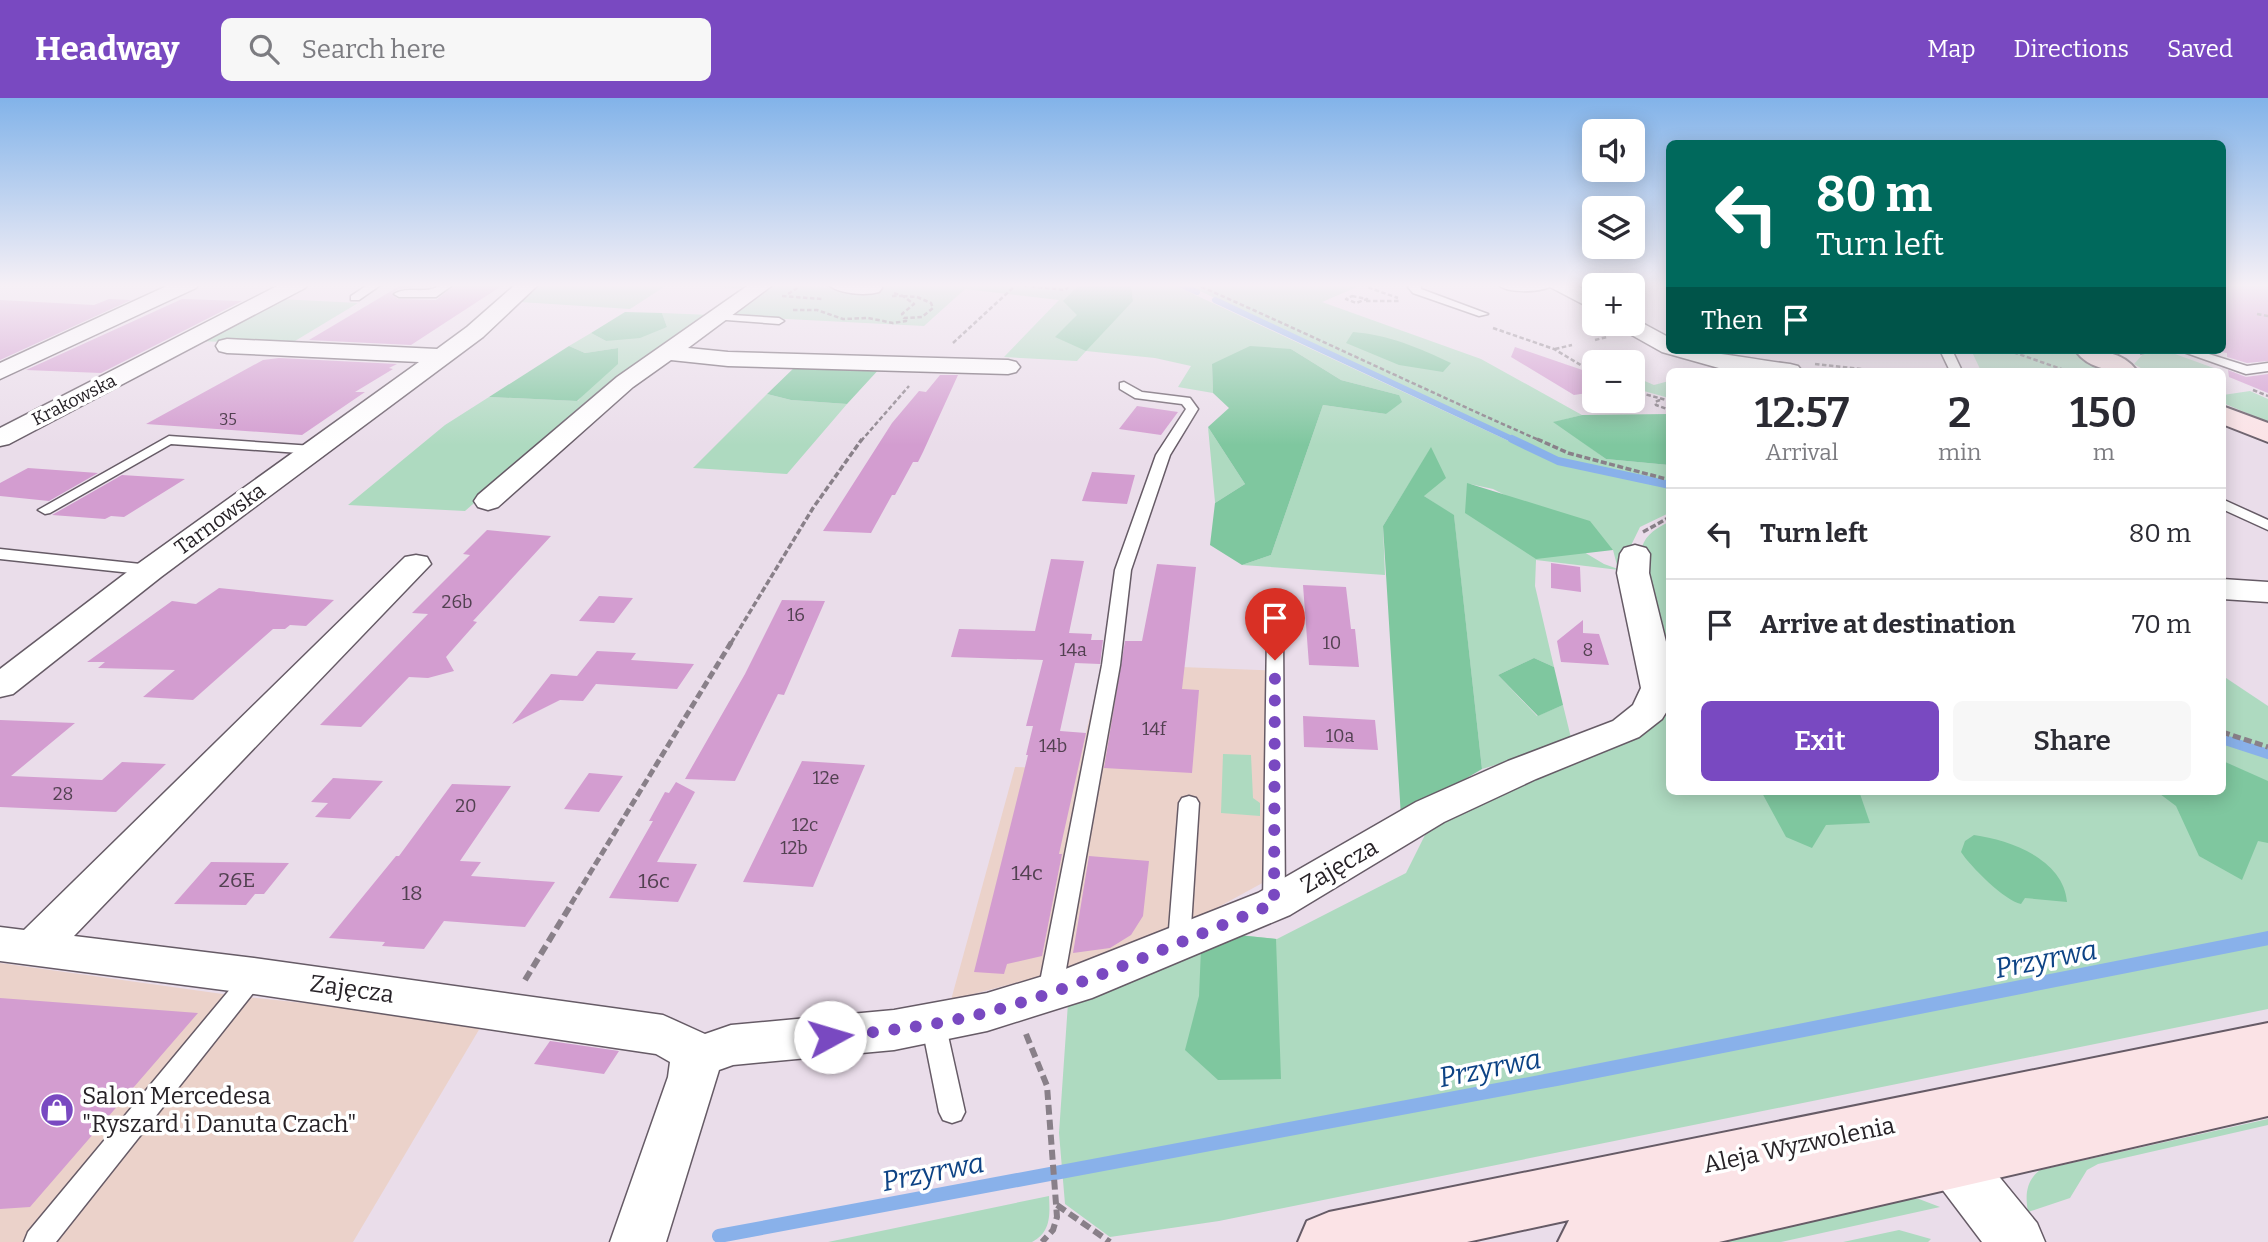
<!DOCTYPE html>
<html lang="en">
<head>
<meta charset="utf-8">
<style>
	:root { --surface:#fff; --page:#f7f7f7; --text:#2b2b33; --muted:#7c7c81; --line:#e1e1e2; --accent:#7949c1 }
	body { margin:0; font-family:Bitter,serif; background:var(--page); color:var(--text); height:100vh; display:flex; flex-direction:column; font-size:26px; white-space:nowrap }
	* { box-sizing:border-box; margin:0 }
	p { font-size:23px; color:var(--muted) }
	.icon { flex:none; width:38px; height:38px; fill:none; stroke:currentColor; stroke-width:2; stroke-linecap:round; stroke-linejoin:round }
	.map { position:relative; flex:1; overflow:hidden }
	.drawer { position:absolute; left:1666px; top:270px; width:560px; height:427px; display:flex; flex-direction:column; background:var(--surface); border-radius:10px; box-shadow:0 4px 18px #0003 }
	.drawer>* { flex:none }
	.hud { position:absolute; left:1666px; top:42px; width:560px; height:214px; border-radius:10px; box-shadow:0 4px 18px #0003; background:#00695c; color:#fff; overflow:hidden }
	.tools { position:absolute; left:1582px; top:21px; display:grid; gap:14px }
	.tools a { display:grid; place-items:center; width:63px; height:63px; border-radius:10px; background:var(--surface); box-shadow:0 4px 18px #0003; font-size:35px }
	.pin { position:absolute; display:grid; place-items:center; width:60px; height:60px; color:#fff; margin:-72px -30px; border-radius:50% 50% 50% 0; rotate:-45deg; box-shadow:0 0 7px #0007 }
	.pin .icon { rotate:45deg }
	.me { position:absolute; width:77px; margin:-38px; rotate:84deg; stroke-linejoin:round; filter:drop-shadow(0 0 5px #0008) }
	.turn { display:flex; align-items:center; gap:24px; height:147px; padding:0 35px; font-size:32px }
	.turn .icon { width:91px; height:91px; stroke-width:2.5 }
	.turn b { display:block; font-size:49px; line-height:60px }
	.then { display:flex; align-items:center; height:66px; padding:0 35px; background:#0003; gap:14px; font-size:26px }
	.eta { display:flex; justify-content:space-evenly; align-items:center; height:119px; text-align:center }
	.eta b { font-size:42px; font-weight:600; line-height:49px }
	.action { display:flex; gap:14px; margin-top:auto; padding:14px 35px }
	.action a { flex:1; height:80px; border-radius:10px; background:var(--accent); color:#fff; font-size:28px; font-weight:600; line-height:80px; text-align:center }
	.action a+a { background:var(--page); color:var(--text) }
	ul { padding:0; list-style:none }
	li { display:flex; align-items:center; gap:21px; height:91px; padding:0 35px; border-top:2px solid var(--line) }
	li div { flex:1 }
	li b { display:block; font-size:26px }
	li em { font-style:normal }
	header { display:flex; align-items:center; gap:42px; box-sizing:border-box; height:98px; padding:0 35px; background:var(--accent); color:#fff }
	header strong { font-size:33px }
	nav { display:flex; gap:38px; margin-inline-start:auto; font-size:24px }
	.search { width:490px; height:63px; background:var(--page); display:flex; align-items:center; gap:18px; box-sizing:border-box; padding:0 24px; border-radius:10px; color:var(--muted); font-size:26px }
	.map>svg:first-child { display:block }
</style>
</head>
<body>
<header>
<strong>Headway</strong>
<div class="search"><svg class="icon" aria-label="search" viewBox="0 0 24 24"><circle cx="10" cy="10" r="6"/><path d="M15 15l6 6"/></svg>Search here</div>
<nav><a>Map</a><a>Directions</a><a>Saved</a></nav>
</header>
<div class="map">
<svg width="2268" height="1144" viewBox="0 0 2268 1144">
	<rect width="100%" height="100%" fill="#eaddea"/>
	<path fill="#ebd2ca" d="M1103,566l181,7 -5,203 -119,65 -59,21 -150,40 64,-233 62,2z
		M0,865l237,33 133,14 110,18 -127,214h-353z"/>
	<path fill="#aedac0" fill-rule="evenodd" d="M539,186h207l-6,4 -73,-3 -37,24 -110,-7z
		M779,186l92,7 5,-7h204l-16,17h69l-2,-17 43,1 380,177 115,26v25l-29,14 -21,43 -83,-10 -1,26 19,81 -20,-9 -36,17 39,41 26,-11 9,37 -90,27 -28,-253 -30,-20 7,-48 -48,78 2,49 -143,-10 29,-10 52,-150 63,9 13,-19 -58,-15 -50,-31 -79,15 1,29 -35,-6 13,-21 -36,-8 -69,-7 -9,10 -73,-4 55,-57 -94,-11 -41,37 -196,-10 37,-27zM1470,386l23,5 120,61 5,19 -14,-5z
		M1185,186h179l-42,18 159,57 101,56 -27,7 51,37 63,6v18l-112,-25z
		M279,201l79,4 -68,41 -94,-3z
		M662,215l49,2 -118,84 -128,112 -117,-6 97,-80 44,-28 89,4 40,-53 -33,5 -16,-7 22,-13 15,8 61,-14z
		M1971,252h99l35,21h-124z
		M2164,252l58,21h-76l-12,-7 9,-10z
		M1633,278l21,9 15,-4v17l-36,-10z
		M2250,293l18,8v23l-45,-19v-8z
		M767,296l24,6 56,4 -60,70 -94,-6z
		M1208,329l37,57 -30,19v-1z
		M1669,424v165c-7,-30 -35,-113 -27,-140 4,-13 16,-20 27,-25z
		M2223,578l45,30v303l-1049,212 -109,16 -45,-33 -6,-71 9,-130 170,-68 39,4 129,-66 22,-44 218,-100 23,-31 1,93h552z
		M1223,656l28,1 2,43 7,5v13l-39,-3z
		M2268,1021v6l-170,39 -11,6 -17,28 -42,14c-3,-17 -2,-31 12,-42z
		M1049,1098c1,19 2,36 -17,46h-204z
		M1906,1101h13l21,8 -159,35h-67z
		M1899,1132l32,9 -3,3h-85z"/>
	<path fill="#7fc79f" d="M1080,186h51l2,17 -47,50 -31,-14 22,-22 -14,-14z
		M625,214l37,1 5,14 -27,11 -34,3 -15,-8z
		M1353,234c37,3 66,16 98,31l-8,9 -44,-7 -53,-22z
		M569,248l16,7 33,-5v16l-41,37 -88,-4z
		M1250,248l41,3 50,31 58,15 3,7 -16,12 -63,-9 -52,150 -29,10 -32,-20 5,-42 30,-19 -37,-57 21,-19 -16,-15 -1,-29z
		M797,267l84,2 -34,37 -56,-4 -24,-6z
		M1669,316v51l-63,-6 -53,-37 29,-7z
		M1431,349l15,31 -22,18 30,19 28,254 -81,48 -18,-291z
		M1467,385l123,38 23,29 -77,9 -71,-46z
		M1534,560l20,9 9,38 -25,11 -40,-41z
		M2223,663l45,20v62l-10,-2 -16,39 -43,-24 -23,-50 -20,-15h66z
		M1761,693h98l11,32 -44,2 -14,23 -26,-11z
		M1974,737c37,5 90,25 93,67l-42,-4 -4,6c-16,-3 -51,-38 -60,-52l4,-11z
		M1238,837l38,4 5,140 -63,1 -33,-30 14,-54 2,-47z"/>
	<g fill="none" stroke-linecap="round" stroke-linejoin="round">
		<path stroke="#89b1ea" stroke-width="6" d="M1179,186l18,8
			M1215,202l301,141"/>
		<path stroke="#89b1ea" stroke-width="8" d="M1512,341l46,22 112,24"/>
		<path stroke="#89b1ea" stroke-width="10" d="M2222,641l46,15"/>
		<path stroke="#89b1ea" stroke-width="14" d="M719,1138l837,-157 712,-141"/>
	</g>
	<path fill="#d39dd0" d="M403,186h33l-38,5 -6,4 6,6 38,1 20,-16 47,1 -92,60 -102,-5z
		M2222,186h46v77l-21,2 -20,-6v-4l-5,-1z
		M109,201l22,1 -131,60v-60l94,5z
		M182,201l60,2 -141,72 -75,-3z
		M1515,249l79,27v18l-20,3 -63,-38z
		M279,260l118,6 -8,4 4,1 -38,23h10l-63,43 -156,-11 117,-64z
		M2228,272l18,7 22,-3v19l-39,-16z
		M940,277h18l-35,77 -5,10h-5l-18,33h-3l-21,38 -48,-2 69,-108 27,-32 7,1z
		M1137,308l41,6 -17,23 -42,-6z
		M28,370l70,5 -49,28 -49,-5v-13z
		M1092,374l43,3 -8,29 -45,-3z
		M122,377l63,4 -61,38 -13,-1 -6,3 -53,-4z
		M487,432l64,6 -78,85 4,1 -31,35 8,14 -26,7 -19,-1 -48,50 -41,-2 108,-111 -16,-1 58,-58 -7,-1z
		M1051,461l33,2 -15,72 23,1 -1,6h12l-3,24 -25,-1 -15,68 26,2 -27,121h3l-20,102 -35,8 -3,10 -30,-2 54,-217h-2l7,-29h-7l17,-66 -92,-3 8,-28 76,2z
		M1551,465l29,4 1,25 -30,-4z
		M1157,466l39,3 -14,122 17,1 -7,83 -88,-5 21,-127h17z
		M1303,487l43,2 5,42h4l4,38 -50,-2z
		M219,490l115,12 -28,26 -16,-1 -5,4h-12l-80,71 -50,-3 32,-27 -77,-2 7,-6h-18l85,-61 24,3z
		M599,498l34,2 -19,25 -35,-2z
		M782,502l43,1 -41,94 -6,-1 -43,87 -50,-2 60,-105z
		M1583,522v13l16,1 10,31 -48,-3 -4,-21z
		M597,553l39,2 -5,7 63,4 -17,25 -81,-5 -13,17 -23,-1 -48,24 39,-50 26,2z
		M1303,618l72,4 3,30 -74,-3z
		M0,622l75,3 -64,53 91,4 20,-18 44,2 -50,48 -116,-5z
		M802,663l63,4 -52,122 -70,-5z
		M589,675l34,3 -24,36 -35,-3z
		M333,680l50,3 -33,38 -35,-2 13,-14 -17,-1z
		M676,684l19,10 -38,70 40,2 -19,38 -69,-4 44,-77h-4l16,-29 4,1z
		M452,686l59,2 -51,75 21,1 -10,14 84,6 -30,45 -81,-6 -20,28 -42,-3 3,-4 -56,-4 67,-82h3z
		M1089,758l60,5 -6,55 -12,19 -21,13 -37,5z
		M211,764l78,1 -25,31h-9l-9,11 -72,-1z
		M0,900l198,15 -168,194 -30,2z
		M550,943l69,10 -15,23 -70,-10z"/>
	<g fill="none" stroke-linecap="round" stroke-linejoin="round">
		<g stroke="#665b66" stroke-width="3">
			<path id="lane" d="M369,186h13l-23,16h-8v-4z
				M442,186h12l-18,13h-37l-5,-3c14,-9 33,2 48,-10z
				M1421,186v5l67,25 -9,2 -66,-23 -5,-6 2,-3z
				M717,216l62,4 5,3 -5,3 -66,-5v-4z
				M1940,252h12l10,21h-12z
				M2178,252h18l51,16 21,-3v8l-22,3z
				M1124,284l18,10 48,6 8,11 -28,46 -39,115 -11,95 -58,327 -4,7 -8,2 -8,-2 -4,-7 64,-327 13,-95 41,-115 30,-46 -4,-5 -47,-6 -15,-9v-6z
				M169,338l144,10 7,4 -7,4 -142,-10 -121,69 -5,1 -7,-4z
				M2222,401l46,21v10l-46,-21z
				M0,451l150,16 8,5 -8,5 -150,-16z
				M1275,530l8,5 2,271 -3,6 -8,2 -8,-2 -3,-6 4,-271z
				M1189,698l7,2 3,5 -9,139 -3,6 -8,3 -8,-3 -3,-6 11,-139 3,-5z
				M254,869l8,3 4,6 -4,6 -206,260h-32l4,-10 218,-262z
				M933,914l9,3 3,7 20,90 -4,8 -9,3 -9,-3 -4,-8 -18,-90 3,-7z"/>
		</g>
		<g stroke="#665b66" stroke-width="3">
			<path id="street" d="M171,186h28l-3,4 -196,91v-16z
				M281,186h27l-3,4 -296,156 -9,2v-18z
				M516,186h23l-56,53 -322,240 -148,117 -13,3v-28l139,-106 280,-201 -192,-9 -8,-2 -3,-5 3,-5 8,-2 210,10 30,-22z
				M750,186h24l-86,64 40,4 280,8 8,2 4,5 -4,5 -8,2 -280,-8 -57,-6 -38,27 -135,120 -10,3 -10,-3 -4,-6 4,-6 139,-118z
				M828,186h52l2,4 -3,4c-13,4 -42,2 -51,-8z
				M1497,186h77l20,12v14l-44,-23c-12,5 -43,7 -53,-3z
				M1633,220l37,20v12c40,0 80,9 120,14l8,2 4,5 -76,-1 -64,-18 -41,-23 -3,-5h15z
				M1635,447l11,3 4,6 -1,19 21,85v48l-8,13 -23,18 -103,42 -92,43 -154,93 -198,83 -105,33 -93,19 -161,15 -14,5 -53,172h-56l58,-165 2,-15 -14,-8 -402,-60 -254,-33v-34l24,3 381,-373 11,-2 11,2 4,7 -357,372 180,22 409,57 42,19 26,-9 163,-15 93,-17 76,-23 195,-77 158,-91 92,-41 105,-40 20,-16 8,-17 -24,-115 3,-19 4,-6z
				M2222,481l46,3v20l-46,-3z
				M1942,1025l19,7 76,93 8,19h-63l-59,-78 -8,-17 8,-17z"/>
		</g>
		<g stroke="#665b66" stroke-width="4">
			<path id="secondary" d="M2075,252c23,0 48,1 62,21 -23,0 -47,0 -62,-21z
				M2222,308l46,17v19l-46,-18z
				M2268,925v93l-549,126h-161l11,-22 -102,22h-169l9,-21 22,-9z"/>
		</g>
		<path stroke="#898089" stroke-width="2.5" stroke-dasharray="4.5 2.5" stroke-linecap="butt" d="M898,186h43
			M1195,186c116,51 230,106 346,157
			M1372,186l-5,3 31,11
			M1017,187l48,5 7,-6
			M894,195l9,3
			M788,196l15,-10
			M782,198l40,3
			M892,198h11
			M903,198l14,1 14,6 2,5 -11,9 -18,1 -2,-4 12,-10z
			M1352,198l15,3 -11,4 -10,-4z
			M1366,203h33
			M793,212h24l26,9 25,-1 25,5 13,-2v-3
			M2257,216l11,2
			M1493,230l61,21 40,24
			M1595,242l12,-3
			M953,245l64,-59
			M1555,251l17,-4
			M2007,252l60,21
			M2140,256l16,-4
			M1815,266l65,7
			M2253,292l15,6
			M1633,293l37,10
			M1660,302l-5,2 1,3 14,5
			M861,343l48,-55"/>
		<path stroke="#898089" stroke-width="3.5" stroke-dasharray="6 2.5" stroke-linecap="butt" d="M1537,341l31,14 102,27
			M1643,434l27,-15
			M731,545l82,-135 49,-69"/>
		<path stroke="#898089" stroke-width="5" stroke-dasharray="8 3.5" stroke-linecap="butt" d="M2222,634l46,15
			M571,806l161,-263"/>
		<path stroke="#898089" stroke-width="6" stroke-dasharray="10 5" stroke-linecap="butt" d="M525,882l47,-77
			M1026,936l21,52 10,131 -4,13 -11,12
			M1057,1107l53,37"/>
		<use href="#lane" fill="#fff" fill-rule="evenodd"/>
		<use href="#street" fill="#fff" fill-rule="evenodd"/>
		<use href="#secondary" fill="#fbe3e6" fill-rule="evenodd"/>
	</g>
	<linearGradient id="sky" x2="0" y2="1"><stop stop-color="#82b3e9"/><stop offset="0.54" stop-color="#f6f0f6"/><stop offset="1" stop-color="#f6f0f6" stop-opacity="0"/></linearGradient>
	<rect width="2268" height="347" fill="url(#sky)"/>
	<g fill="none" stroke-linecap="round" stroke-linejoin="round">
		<path stroke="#7949c1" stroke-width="12" stroke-dasharray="0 21.6" d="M830,939c52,-6 107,-11 158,-25 98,-26 192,-71 286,-108l1,-244"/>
	</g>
	<defs>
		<g id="shop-disc" transform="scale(1.75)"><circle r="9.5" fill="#7949c1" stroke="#fff"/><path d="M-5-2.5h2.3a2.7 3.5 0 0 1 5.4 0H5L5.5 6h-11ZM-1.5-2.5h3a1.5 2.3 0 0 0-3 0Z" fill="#fff"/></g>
	</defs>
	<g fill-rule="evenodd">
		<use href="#shop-disc" x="57" y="1012"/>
	</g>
	<g text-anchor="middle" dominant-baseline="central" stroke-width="7" stroke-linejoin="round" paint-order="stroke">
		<g font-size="16" fill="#524151">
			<text x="228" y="321">35</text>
		</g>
		<g font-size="18" fill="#272227" stroke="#fff">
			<text transform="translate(74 302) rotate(-27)">Krakowska</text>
		</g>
		<g font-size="18" fill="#524151">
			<text x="457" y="504">26b</text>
			<text x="796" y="517">16</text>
			<text x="1332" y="545">10</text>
			<text x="1073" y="552">14a</text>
			<text x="1588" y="552">8</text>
			<text x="1154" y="631">14f</text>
			<text x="1340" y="638">10a</text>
			<text x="1053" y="648">14b</text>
			<text x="826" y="680">12e</text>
			<text x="63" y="696">28</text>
			<text x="466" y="708">20</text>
			<text x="805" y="727">12c</text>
			<text x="794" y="750">12b</text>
		</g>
		<g font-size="21" fill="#272227" stroke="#fff">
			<text transform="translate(220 421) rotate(-36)">Tarnowska</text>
		</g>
		<g font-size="21" fill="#524151">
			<text x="1027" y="775">14c</text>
			<text x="237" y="782">26E</text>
			<text x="654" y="783">16c</text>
			<text x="412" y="795">18</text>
		</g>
		<g font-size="24" fill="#272227" stroke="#fff">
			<text transform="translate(1339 768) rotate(-30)">Zajęcza</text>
			<text transform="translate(352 891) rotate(8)">Zajęcza</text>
			<text transform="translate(1799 1047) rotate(-12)">Aleja Wyzwolenia</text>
		</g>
		<g font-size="24" fill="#272227" stroke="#fff" text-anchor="start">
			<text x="82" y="998">Salon Mercedesa<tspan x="82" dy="28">"Ryszard i Danuta Czach"</tspan></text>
		</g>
		<g font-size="28" font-style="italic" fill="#0d4385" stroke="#fff">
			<text transform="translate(2046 861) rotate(-11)">Przyrwa</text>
			<text transform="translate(1490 970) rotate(-11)">Przyrwa</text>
			<text transform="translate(933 1074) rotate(-11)">Przyrwa</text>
		</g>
	</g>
</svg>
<div class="tools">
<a><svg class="icon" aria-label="sound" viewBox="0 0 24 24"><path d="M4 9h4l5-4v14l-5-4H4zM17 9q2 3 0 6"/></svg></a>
<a><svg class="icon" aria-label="layers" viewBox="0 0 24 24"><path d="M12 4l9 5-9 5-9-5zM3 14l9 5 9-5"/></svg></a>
<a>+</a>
<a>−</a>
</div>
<div class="pin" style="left:1275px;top:562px;background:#d93025"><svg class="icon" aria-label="arrive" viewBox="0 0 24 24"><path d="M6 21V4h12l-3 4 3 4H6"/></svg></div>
<svg class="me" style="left:830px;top:939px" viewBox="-20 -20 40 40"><circle r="19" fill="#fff"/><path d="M0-13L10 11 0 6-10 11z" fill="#7949c1"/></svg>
<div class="hud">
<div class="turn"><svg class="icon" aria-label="left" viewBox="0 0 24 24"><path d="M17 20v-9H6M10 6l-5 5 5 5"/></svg><div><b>80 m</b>Turn left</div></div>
<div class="then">Then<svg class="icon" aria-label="arrive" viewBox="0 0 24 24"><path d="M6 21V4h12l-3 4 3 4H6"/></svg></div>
</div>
<section class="drawer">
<div class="eta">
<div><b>12:57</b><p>Arrival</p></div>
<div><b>2</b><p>min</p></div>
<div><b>150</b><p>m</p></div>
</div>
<ul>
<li><svg class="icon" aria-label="left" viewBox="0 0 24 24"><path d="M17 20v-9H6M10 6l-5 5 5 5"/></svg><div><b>Turn left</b></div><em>80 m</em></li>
<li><svg class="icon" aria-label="arrive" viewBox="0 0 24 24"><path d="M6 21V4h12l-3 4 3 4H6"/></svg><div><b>Arrive at destination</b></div><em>70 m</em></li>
</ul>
<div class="action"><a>Exit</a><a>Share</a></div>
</section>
</div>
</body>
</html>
